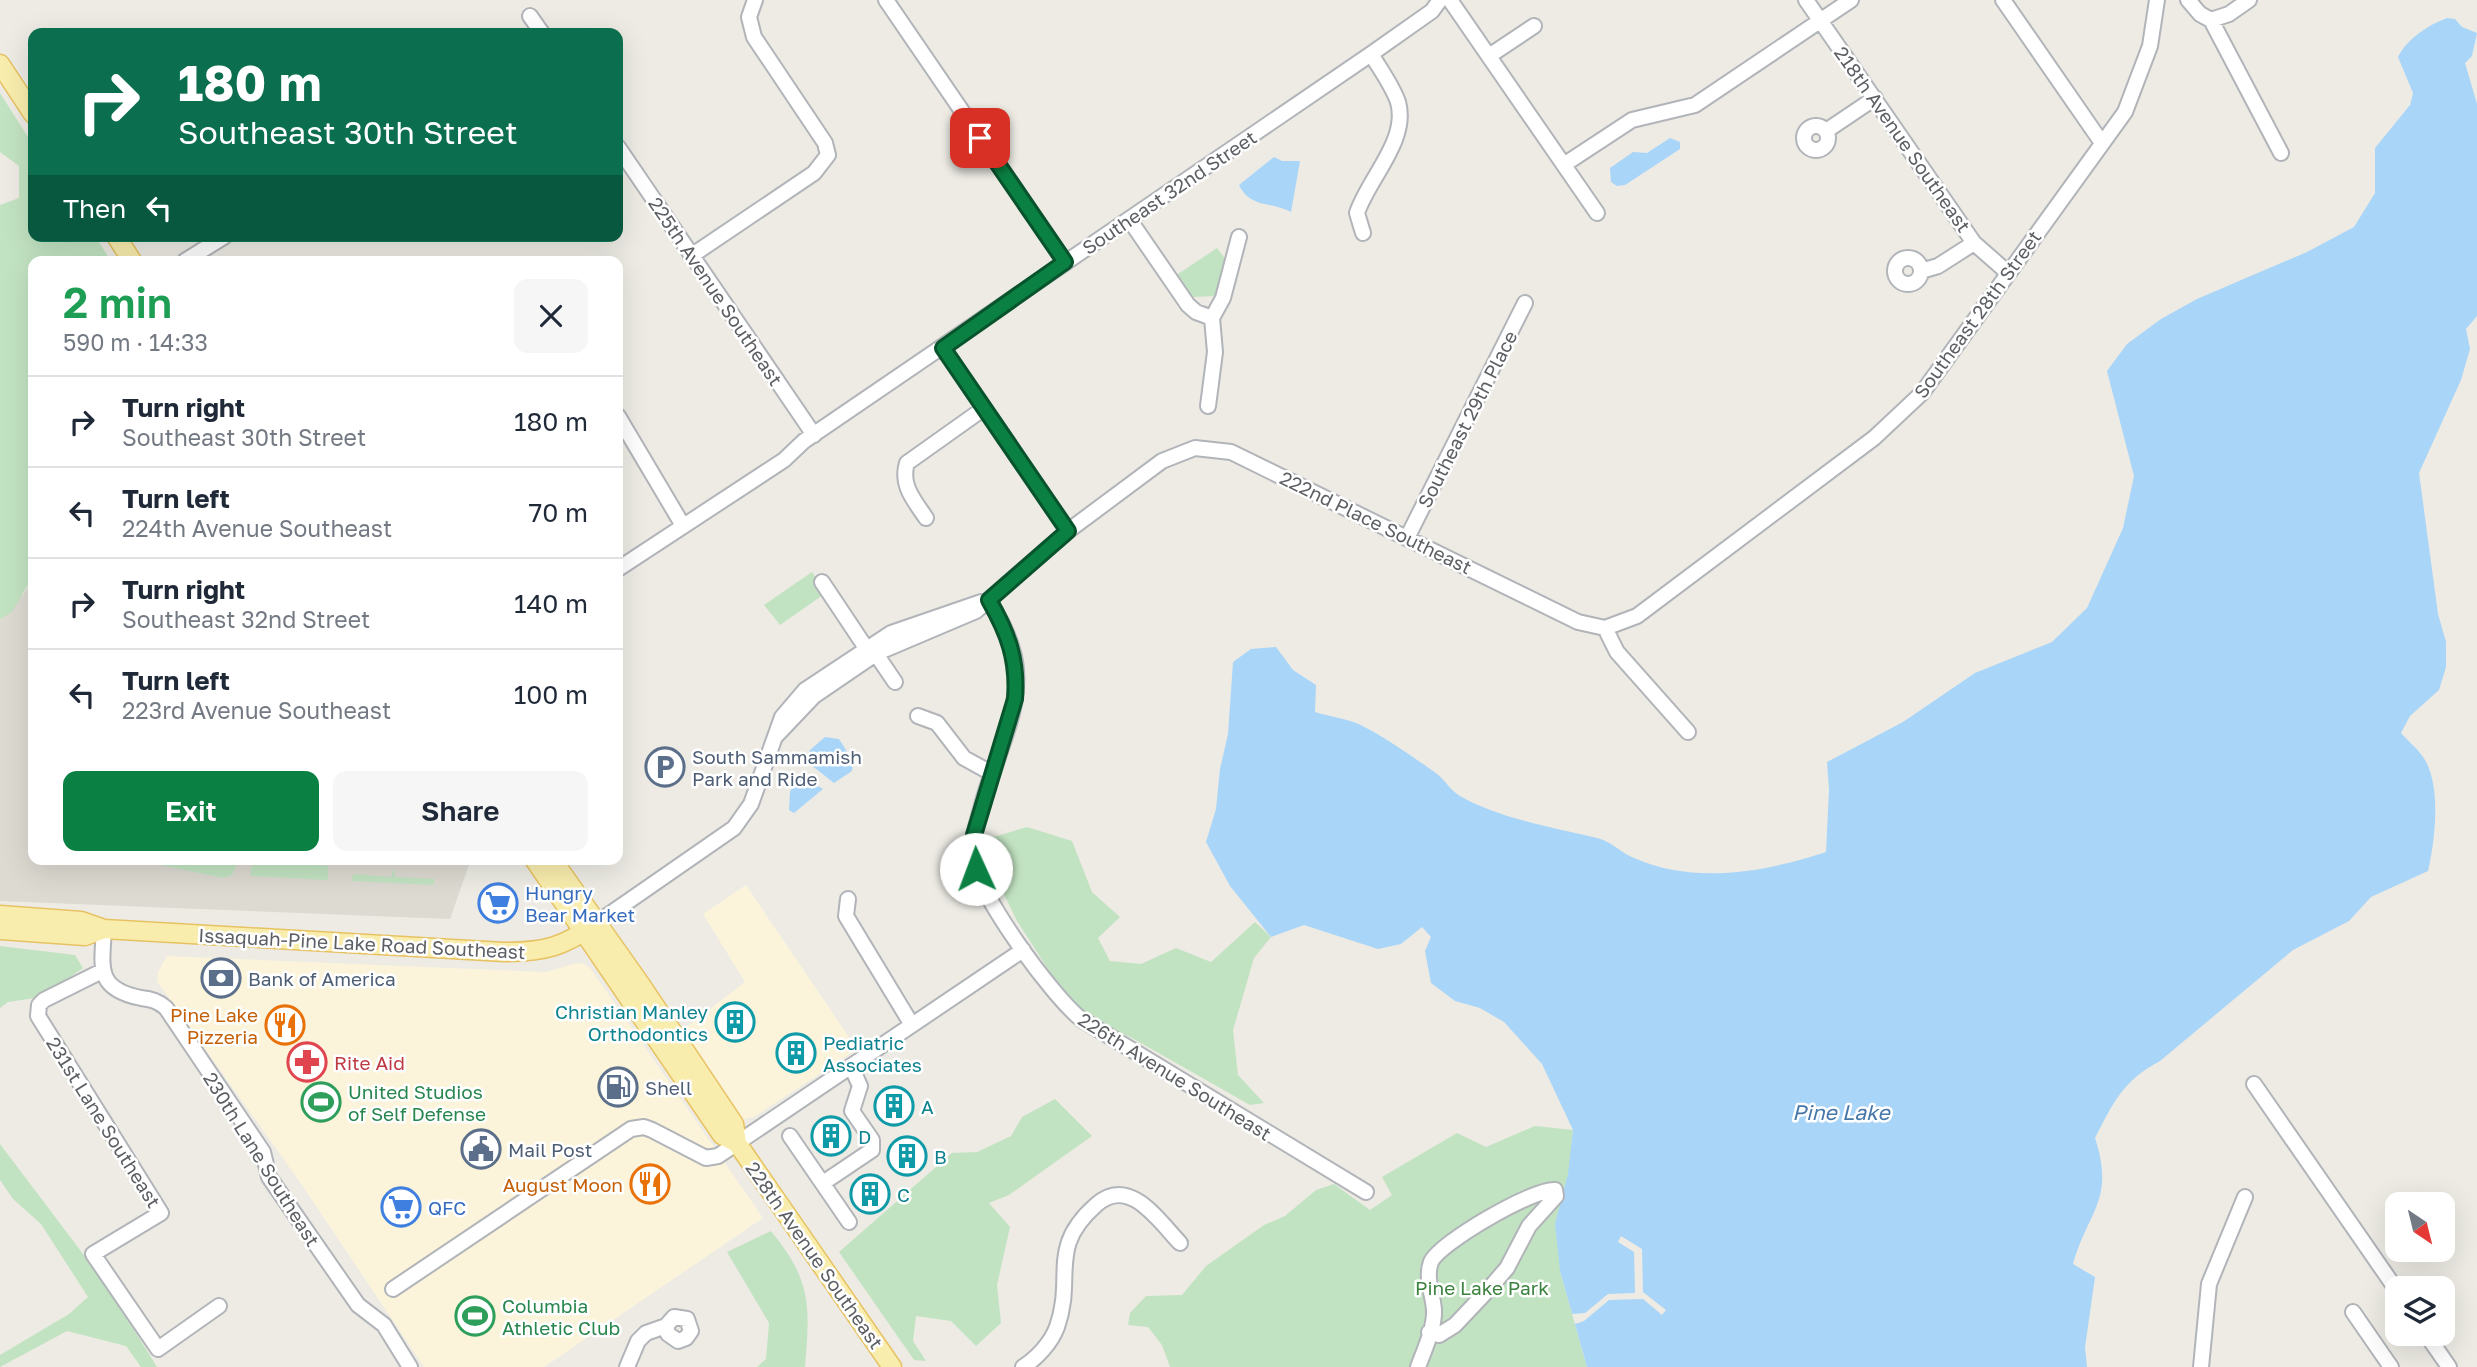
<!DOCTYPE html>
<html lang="en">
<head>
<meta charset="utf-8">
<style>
	:root { --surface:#fff; --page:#f6f6f7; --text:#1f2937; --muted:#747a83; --line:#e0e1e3; --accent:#0b8043 }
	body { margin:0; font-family:"Golos Text",sans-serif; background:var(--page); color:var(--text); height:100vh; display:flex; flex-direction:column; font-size:26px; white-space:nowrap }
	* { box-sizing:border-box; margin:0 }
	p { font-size:23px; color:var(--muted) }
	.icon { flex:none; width:38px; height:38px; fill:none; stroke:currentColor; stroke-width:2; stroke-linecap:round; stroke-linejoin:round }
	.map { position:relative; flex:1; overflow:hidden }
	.drawer { position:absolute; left:28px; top:256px; width:595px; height:609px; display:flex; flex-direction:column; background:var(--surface); border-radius:14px; box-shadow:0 7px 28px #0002 }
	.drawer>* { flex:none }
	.top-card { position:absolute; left:28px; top:28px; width:595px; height:214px; border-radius:14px; box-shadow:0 7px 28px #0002; background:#0b6e4f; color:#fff; overflow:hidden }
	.needle { width:46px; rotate:145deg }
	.controls { position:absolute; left:2385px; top:1192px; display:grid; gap:14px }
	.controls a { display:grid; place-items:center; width:70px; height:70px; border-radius:14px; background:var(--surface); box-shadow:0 7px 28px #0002; font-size:35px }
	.pin { position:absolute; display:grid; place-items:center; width:60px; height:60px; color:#fff; margin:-30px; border-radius:14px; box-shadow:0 4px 10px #0006 }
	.me { position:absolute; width:77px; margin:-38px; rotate:358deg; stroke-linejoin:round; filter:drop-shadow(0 0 5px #0008) }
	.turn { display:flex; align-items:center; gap:24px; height:147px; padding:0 35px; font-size:32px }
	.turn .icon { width:91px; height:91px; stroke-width:2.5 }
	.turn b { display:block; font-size:49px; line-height:60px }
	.then { display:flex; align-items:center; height:66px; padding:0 35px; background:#0003; gap:14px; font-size:26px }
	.round { display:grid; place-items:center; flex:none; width:74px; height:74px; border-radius:14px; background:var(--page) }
	.headline { display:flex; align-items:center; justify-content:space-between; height:119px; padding:0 35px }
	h1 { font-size:42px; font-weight:600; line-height:52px; color:#1e9e55 }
	.button { display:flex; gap:14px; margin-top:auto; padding:14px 35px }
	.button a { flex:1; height:80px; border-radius:14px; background:var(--accent); color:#fff; font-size:28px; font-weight:600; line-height:80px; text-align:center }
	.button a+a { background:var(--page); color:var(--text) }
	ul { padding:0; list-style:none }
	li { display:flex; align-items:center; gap:21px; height:91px; padding:0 35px; border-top:2px solid var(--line) }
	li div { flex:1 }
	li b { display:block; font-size:26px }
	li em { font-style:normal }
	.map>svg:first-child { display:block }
</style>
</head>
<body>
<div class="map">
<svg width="2477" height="1367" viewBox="0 0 2477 1367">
	<rect width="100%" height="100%" fill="#edebe4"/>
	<path fill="#fbf4db" d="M746,885l111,164 -103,68 -14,3 -61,-87 66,-51 -42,-68z
		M167,956l379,16 31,-9 7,1 7,5 172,249 -219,149h-120l-120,-179 -147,-207 1,-9z"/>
	<path fill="#dddad2" d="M33,579v280h438l-21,60 -450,-18v-290l22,-15z"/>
	<path fill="#c2e3c2" d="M0,93l33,52v91h62l16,25h-78v315l-21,36 -12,7v-414l19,-7v-32l-19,-14z
		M1217,248l10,13 -9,35 -25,1 -18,-21z
		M812,572l14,21 -46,32 -16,-20z
		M1027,827l45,14 20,51 28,25 -22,21 12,23 31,3 35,-16 35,14 44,-40 16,15 -17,21 -21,72 5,45 26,28 -14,2 -118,-67 -41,-19 -36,-39 -38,-59 -27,-55 4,-29z
		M131,859h97l10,3 -6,13 -8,3z
		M253,861l75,5v14l-78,-4z
		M394,868l1,9 39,2v6l-82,-4 1,-7 38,3z
		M0,946l75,9 8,13 -41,29 -34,5 -8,6z
		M1055,1099l37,37 -83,59 -20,8 21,24 -13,58 4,38 -25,23 -25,-25 -35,-5 -3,25 13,20 -12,-1 -75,-108 113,-99 25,-1 34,-16 11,-19z
		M1535,1126l38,4 -13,141 27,96h-417l-8,-22 -14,-18 -20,-2 2,-12 16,-17 36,-1 24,-29 58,-41 21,-9 31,-26 18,-6 36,26 22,-15 -10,-18 75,-44 29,14z
		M0,1144l105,139 52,84h-16l-15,-21 -59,-15 -67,36v-12l69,-41 19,-17 -47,-73 -28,-25 -13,-19z
		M771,1231c41,50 39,75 34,136h-48l9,-8 3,-36 -42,-71z"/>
	<path fill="#a9d5f8" d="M2447,18l8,1 7,8 15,6 -5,23 -7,7 12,41v212l-11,13 4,20 -9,31 -42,93 19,141 8,28v25l-7,23 -29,26 -9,17c7,8 16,15 22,24 19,27 12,84 5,114l-57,26 -22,24 -56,29 -133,111c-37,20 -46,40 -65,77 20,62 -6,71 -22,126l22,13 -10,70 2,20h-500l-27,-96 -5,-47 13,-50 5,-44 -31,-66 -38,-42 -24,-14 -25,-7 -24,-18 -6,-32 6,-14 -9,-10 -21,17 -23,5 -74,-24 -33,12 -41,-51 -24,-44 10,-33 4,-40 8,-35 5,-72 18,-13 25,-2 17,23 23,15 -1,27c13,4 28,6 41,11 20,8 62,37 81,51 8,6 14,17 23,22 38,22 94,32 137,42 14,3 24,15 37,20 61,27 131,14 192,-6l3,-62 -2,-28 76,-40 72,-49 77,-31 35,-34 36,-80 11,-52 -27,-105 20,-27 34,-25 36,-20 110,-47 47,-25 21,-34v-45l35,-43 3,-12 -15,-36c9,-18 30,-32 49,-39z
		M1670,138l10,4v7l-55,36 -8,1 -6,-4 -1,-14 23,-16 14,1z
		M1274,157l8,4h18l-9,51c-20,-11 -40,-3 -52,-27z
		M825,737l14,2 14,22 -1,10 -18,12 -28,-22 4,-11z
		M798,775l25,14 -29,24 -5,-3 1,-18z"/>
	<path fill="#edebe4" d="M1621,1236l21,13 1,43 23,18 -4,5 -19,-16 -34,1 -25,21 -9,3 -3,-10 13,-1 23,-19 27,-1 -1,-41 -16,-10z"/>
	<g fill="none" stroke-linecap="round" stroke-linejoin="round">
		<g stroke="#b1b4b8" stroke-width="18">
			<path id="minor" d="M886,0l179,262
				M1450,0l147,213
				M1806,0l168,243 33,29
				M2003,0l99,143
				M2188,0l12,14 11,6 18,-6 20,-14
				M530,16l12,17
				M2211,20l70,133
				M1489,56l45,-30
				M1804 138a12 12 0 1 1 24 0a12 12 0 1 1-24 0Z
				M1826,131l49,-33
				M618,147l196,288
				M1565,164l67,-44 63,-15 156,-105
				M1129,219l59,86 8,7 16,6
				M1363,233l-6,-20c11,-34 52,-73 41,-111 -6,-17 -18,-33 -27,-48
				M691,256l123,-83 14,-18 -3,-12 -71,-106 -5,-20 6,-17
				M1895 271a13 13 0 1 1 26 0a13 13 0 1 1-26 0Z
				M185,261l40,-25
				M1921,271l17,-5 36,-23
				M943,348l125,183
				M1208,406l7,-54 -3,-34 11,-20 16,-61
				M618,416l64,108
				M926,518c-12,-18 -26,-33 -19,-55l76,-54
				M1408,536l117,-233
				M618,569l166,-109 20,-19 567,-387 61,-43 8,-11
				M822,582l44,66
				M989,600c9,16 18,31 23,49 17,53 -19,109 -31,160 -4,15 -10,32 -9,47 4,36 80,140 109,163l285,173
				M1605,628l12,24 71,80
				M876,654l19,28
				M918,716l19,7 27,35 27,15
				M776,736l38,-40 63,-43 99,-42 92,-80 94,-70 33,-13 36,4 347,170 27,6 32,-12 237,-178 48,-45 203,-281 25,-66 7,-46
				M848,899l-2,17 66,109
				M597,923l137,-95 17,-24 31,-87 23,-27 86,-57 90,-31
				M104,929c-2,38 -9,60 37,69 10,1 17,3 25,10l97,144 6,25 89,128 26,20 26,42
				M102,971l-58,29 -5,5 -1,11 123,197 -68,41 65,95 61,-43
				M2254,1084l144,208
				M790,1136l59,86
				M823,1183l49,-33v-10l-20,-29 8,-25 -9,-20
				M393,1289l238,-160 13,-2 8,3 54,28 12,-2 305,-206
				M2353,1312l38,55
				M2426,1334l23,33
				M627,1367l11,-26 8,-8 20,-7 8,-9 13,2 4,12 -5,7 -8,3 -10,-7 -2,-8
				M1023,1367c14,-9 28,-24 34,-40 18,-51 -10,-79 39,-122 33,-30 62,15 84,38
				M1418,1367c6,-16 17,-40 16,-57 -1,-16 -9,-32 -3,-48 8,-19 103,-74 124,-72l1,6 -27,30 -22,42 -19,22 -33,35 -16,10 -10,-3
				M2201,1367l8,-83 36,-87"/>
		</g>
		<g stroke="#e7c263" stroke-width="21">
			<path id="major" d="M0,64l33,50
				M116,236l16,25
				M534,859l188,276 15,8
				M552,859l89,126 93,139 3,19 155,224
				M0,915l81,6 23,8 400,23c41,0 59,-5 93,-29
				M0,930l85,6 19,-7"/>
		</g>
		<use href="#minor" stroke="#fff" stroke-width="14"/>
		<use href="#major" stroke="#f9edad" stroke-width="18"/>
	</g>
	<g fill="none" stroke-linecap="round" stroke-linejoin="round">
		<g stroke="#07532c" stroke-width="18">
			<path id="route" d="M976,869l-4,-12 2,-22 41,-136c3,-39 -7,-66 -26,-99l79,-69 -125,-183 122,-86 -85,-124"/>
		</g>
		<use href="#route" stroke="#0b8043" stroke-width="12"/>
	</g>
	<defs>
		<g id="parking-ring" transform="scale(2.0125)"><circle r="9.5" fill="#fff" stroke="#5c6f8a" stroke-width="1.5"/><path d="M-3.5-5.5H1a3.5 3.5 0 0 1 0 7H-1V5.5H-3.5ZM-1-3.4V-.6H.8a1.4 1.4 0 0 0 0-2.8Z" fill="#5c6f8a"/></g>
		<g id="supermarket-ring" transform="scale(2.0125)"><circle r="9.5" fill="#fff" stroke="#3f7fe0" stroke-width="1.5"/><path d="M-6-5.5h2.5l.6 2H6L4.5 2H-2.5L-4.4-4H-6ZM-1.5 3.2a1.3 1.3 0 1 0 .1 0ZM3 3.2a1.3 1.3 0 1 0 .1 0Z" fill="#3f7fe0"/></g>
		<g id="bank-ring" transform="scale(2.0125)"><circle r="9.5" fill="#fff" stroke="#5c6f8a" stroke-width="1.5"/><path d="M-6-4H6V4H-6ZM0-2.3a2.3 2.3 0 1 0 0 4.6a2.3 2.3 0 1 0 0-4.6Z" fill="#5c6f8a"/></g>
		<g id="building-ring" transform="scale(2.0125)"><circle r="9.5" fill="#fff" stroke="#0f9aa8" stroke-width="1.5"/><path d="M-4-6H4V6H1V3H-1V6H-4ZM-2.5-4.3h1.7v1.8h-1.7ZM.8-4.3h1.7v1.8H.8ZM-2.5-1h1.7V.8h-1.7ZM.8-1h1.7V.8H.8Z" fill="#0f9aa8"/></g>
		<g id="restaurant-ring" transform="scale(2.0125)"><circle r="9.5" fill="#fff" stroke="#e8710a" stroke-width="1.5"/><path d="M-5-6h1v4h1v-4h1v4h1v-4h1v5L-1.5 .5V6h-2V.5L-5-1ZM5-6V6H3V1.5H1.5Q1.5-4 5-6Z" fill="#e8710a"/></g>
		<g id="pharmacy-ring" transform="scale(2.0125)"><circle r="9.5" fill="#fff" stroke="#e0444e" stroke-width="1.5"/><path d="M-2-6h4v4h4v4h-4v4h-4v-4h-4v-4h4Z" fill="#e0444e"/></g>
		<g id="fuel-ring" transform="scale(2.0125)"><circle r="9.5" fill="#fff" stroke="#5c6f8a" stroke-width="1.5"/><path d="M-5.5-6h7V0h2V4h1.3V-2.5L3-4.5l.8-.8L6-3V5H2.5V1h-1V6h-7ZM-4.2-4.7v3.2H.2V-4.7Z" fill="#5c6f8a"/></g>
		<g id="stadium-ring" transform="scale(2.0125)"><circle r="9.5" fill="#fff" stroke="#2e9e5b" stroke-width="1.5"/><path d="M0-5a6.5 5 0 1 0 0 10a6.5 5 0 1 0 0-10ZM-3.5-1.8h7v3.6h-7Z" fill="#2e9e5b"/></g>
		<g id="civic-ring" transform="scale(2.0125)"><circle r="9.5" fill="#fff" stroke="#5c6f8a" stroke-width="1.5"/><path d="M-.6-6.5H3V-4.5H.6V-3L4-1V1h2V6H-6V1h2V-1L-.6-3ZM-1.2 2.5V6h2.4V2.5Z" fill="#5c6f8a"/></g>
	</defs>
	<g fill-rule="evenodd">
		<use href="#parking-ring" x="665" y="767"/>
		<use href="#supermarket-ring" x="498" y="903"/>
		<use href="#bank-ring" x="221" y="978"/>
		<use href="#building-ring" x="735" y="1022"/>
		<use href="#restaurant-ring" x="285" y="1025"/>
		<use href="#building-ring" x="796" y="1053"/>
		<use href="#pharmacy-ring" x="307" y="1062"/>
		<use href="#fuel-ring" x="618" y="1087"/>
		<use href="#stadium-ring" x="321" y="1102"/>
		<use href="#building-ring" x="894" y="1106"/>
		<use href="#building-ring" x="831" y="1136"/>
		<use href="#civic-ring" x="481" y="1149"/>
		<use href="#building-ring" x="907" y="1156"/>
		<use href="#restaurant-ring" x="650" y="1184"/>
		<use href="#building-ring" x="870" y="1194"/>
		<use href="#supermarket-ring" x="401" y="1207"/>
		<use href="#stadium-ring" x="475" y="1316"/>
	</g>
	<g text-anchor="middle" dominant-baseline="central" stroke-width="5" stroke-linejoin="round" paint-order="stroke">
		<g font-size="19" fill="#5c5f63" stroke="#fff">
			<text transform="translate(1903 139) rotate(55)">218th Avenue Southeast</text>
			<text transform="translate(1169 192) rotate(-34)">Southeast 32nd Street</text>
			<text transform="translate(716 291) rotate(56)">225th Avenue Southeast</text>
			<text transform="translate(1977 314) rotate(-54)">Southeast 28th Street</text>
			<text transform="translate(1467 419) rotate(-63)">Southeast 29th Place</text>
			<text transform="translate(1376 522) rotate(26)">222nd Place Southeast</text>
			<text transform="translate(362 943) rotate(3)">Issaquah-Pine Lake Road Southeast</text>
			<text transform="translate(1175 1076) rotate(32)">226th Avenue Southeast</text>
			<text transform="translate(104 1122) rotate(58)">231st Lane Southeast</text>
			<text transform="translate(262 1159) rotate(58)">230th Lane Southeast</text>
			<text transform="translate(815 1255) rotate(55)">228th Avenue Southeast</text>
		</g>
		<g font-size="19" fill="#4e5e75" stroke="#fff" text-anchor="start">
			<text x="692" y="756">South Sammamish<tspan x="692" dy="22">Park and Ride</tspan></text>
			<text x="248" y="978">Bank of America</text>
			<text x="645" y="1087">Shell</text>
			<text x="508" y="1149">Mail Post</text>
		</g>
		<g font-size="19" fill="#366cbe" stroke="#fff" text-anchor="start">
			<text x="525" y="892">Hungry<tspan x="525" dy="22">Bear Market</tspan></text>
			<text x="428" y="1207">QFC</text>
		</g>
		<g font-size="19" fill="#0d838f" stroke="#fff" text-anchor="start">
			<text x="708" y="1011" text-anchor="end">Christian Manley<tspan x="708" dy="22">Orthodontics</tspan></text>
			<text x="823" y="1042">Pediatric<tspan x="823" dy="22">Associates</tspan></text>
			<text x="921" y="1106">A</text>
			<text x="858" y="1136">D</text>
			<text x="934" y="1156">B</text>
			<text x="897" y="1194">C</text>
		</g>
		<g font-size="19" fill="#c56008" stroke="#fff" text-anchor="end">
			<text x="258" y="1014">Pine Lake<tspan x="258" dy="22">Pizzeria</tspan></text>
			<text x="623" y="1184">August Moon</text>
		</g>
		<g font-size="19" fill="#be3a42" stroke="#fff" text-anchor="start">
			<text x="334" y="1062">Rite Aid</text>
		</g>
		<g font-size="19" fill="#27864d" stroke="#fff" text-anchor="start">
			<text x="348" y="1091">United Studios<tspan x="348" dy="22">of Self Defense</tspan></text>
			<text x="502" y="1305">Columbia<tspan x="502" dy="22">Athletic Club</tspan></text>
		</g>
		<g font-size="19" fill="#3c823f" stroke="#fff">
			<text x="1482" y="1287">Pine Lake Park</text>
		</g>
		<g font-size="21" font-style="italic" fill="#4777a9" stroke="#fff">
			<text x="1841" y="1112">Pine Lake</text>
		</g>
	</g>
</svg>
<div class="controls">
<a><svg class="needle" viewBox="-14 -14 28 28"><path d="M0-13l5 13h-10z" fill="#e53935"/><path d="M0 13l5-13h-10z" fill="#747a83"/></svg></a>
<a><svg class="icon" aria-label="layers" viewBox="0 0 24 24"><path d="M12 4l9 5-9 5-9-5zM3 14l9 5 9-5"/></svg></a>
</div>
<div class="pin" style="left:980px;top:138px;background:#d93025"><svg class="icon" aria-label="arrive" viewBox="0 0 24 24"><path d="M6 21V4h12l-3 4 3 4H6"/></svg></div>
<svg class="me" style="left:976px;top:869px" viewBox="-20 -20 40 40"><circle r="19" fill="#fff"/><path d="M0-13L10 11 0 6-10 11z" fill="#0b8043"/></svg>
<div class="top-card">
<div class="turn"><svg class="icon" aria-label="right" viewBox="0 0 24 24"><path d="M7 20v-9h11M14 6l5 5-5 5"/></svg><div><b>180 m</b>Southeast 30th Street</div></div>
<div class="then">Then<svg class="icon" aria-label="left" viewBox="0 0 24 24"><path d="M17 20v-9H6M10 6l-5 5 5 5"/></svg></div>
</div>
<section class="drawer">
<div class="headline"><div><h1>2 min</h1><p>590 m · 14:33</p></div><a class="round"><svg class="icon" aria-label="close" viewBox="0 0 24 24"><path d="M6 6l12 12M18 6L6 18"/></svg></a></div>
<ul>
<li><svg class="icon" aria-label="right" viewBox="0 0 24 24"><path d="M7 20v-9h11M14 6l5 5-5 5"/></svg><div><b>Turn right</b><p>Southeast 30th Street</p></div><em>180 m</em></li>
<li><svg class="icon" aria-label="left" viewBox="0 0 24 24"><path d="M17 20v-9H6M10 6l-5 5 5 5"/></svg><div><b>Turn left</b><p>224th Avenue Southeast</p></div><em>70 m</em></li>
<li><svg class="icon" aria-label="right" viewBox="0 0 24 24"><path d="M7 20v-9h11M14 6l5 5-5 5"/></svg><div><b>Turn right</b><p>Southeast 32nd Street</p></div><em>140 m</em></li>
<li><svg class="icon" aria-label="left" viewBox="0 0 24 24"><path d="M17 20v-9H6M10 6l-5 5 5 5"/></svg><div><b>Turn left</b><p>223rd Avenue Southeast</p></div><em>100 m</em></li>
</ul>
<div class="button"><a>Exit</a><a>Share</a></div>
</section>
</div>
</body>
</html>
